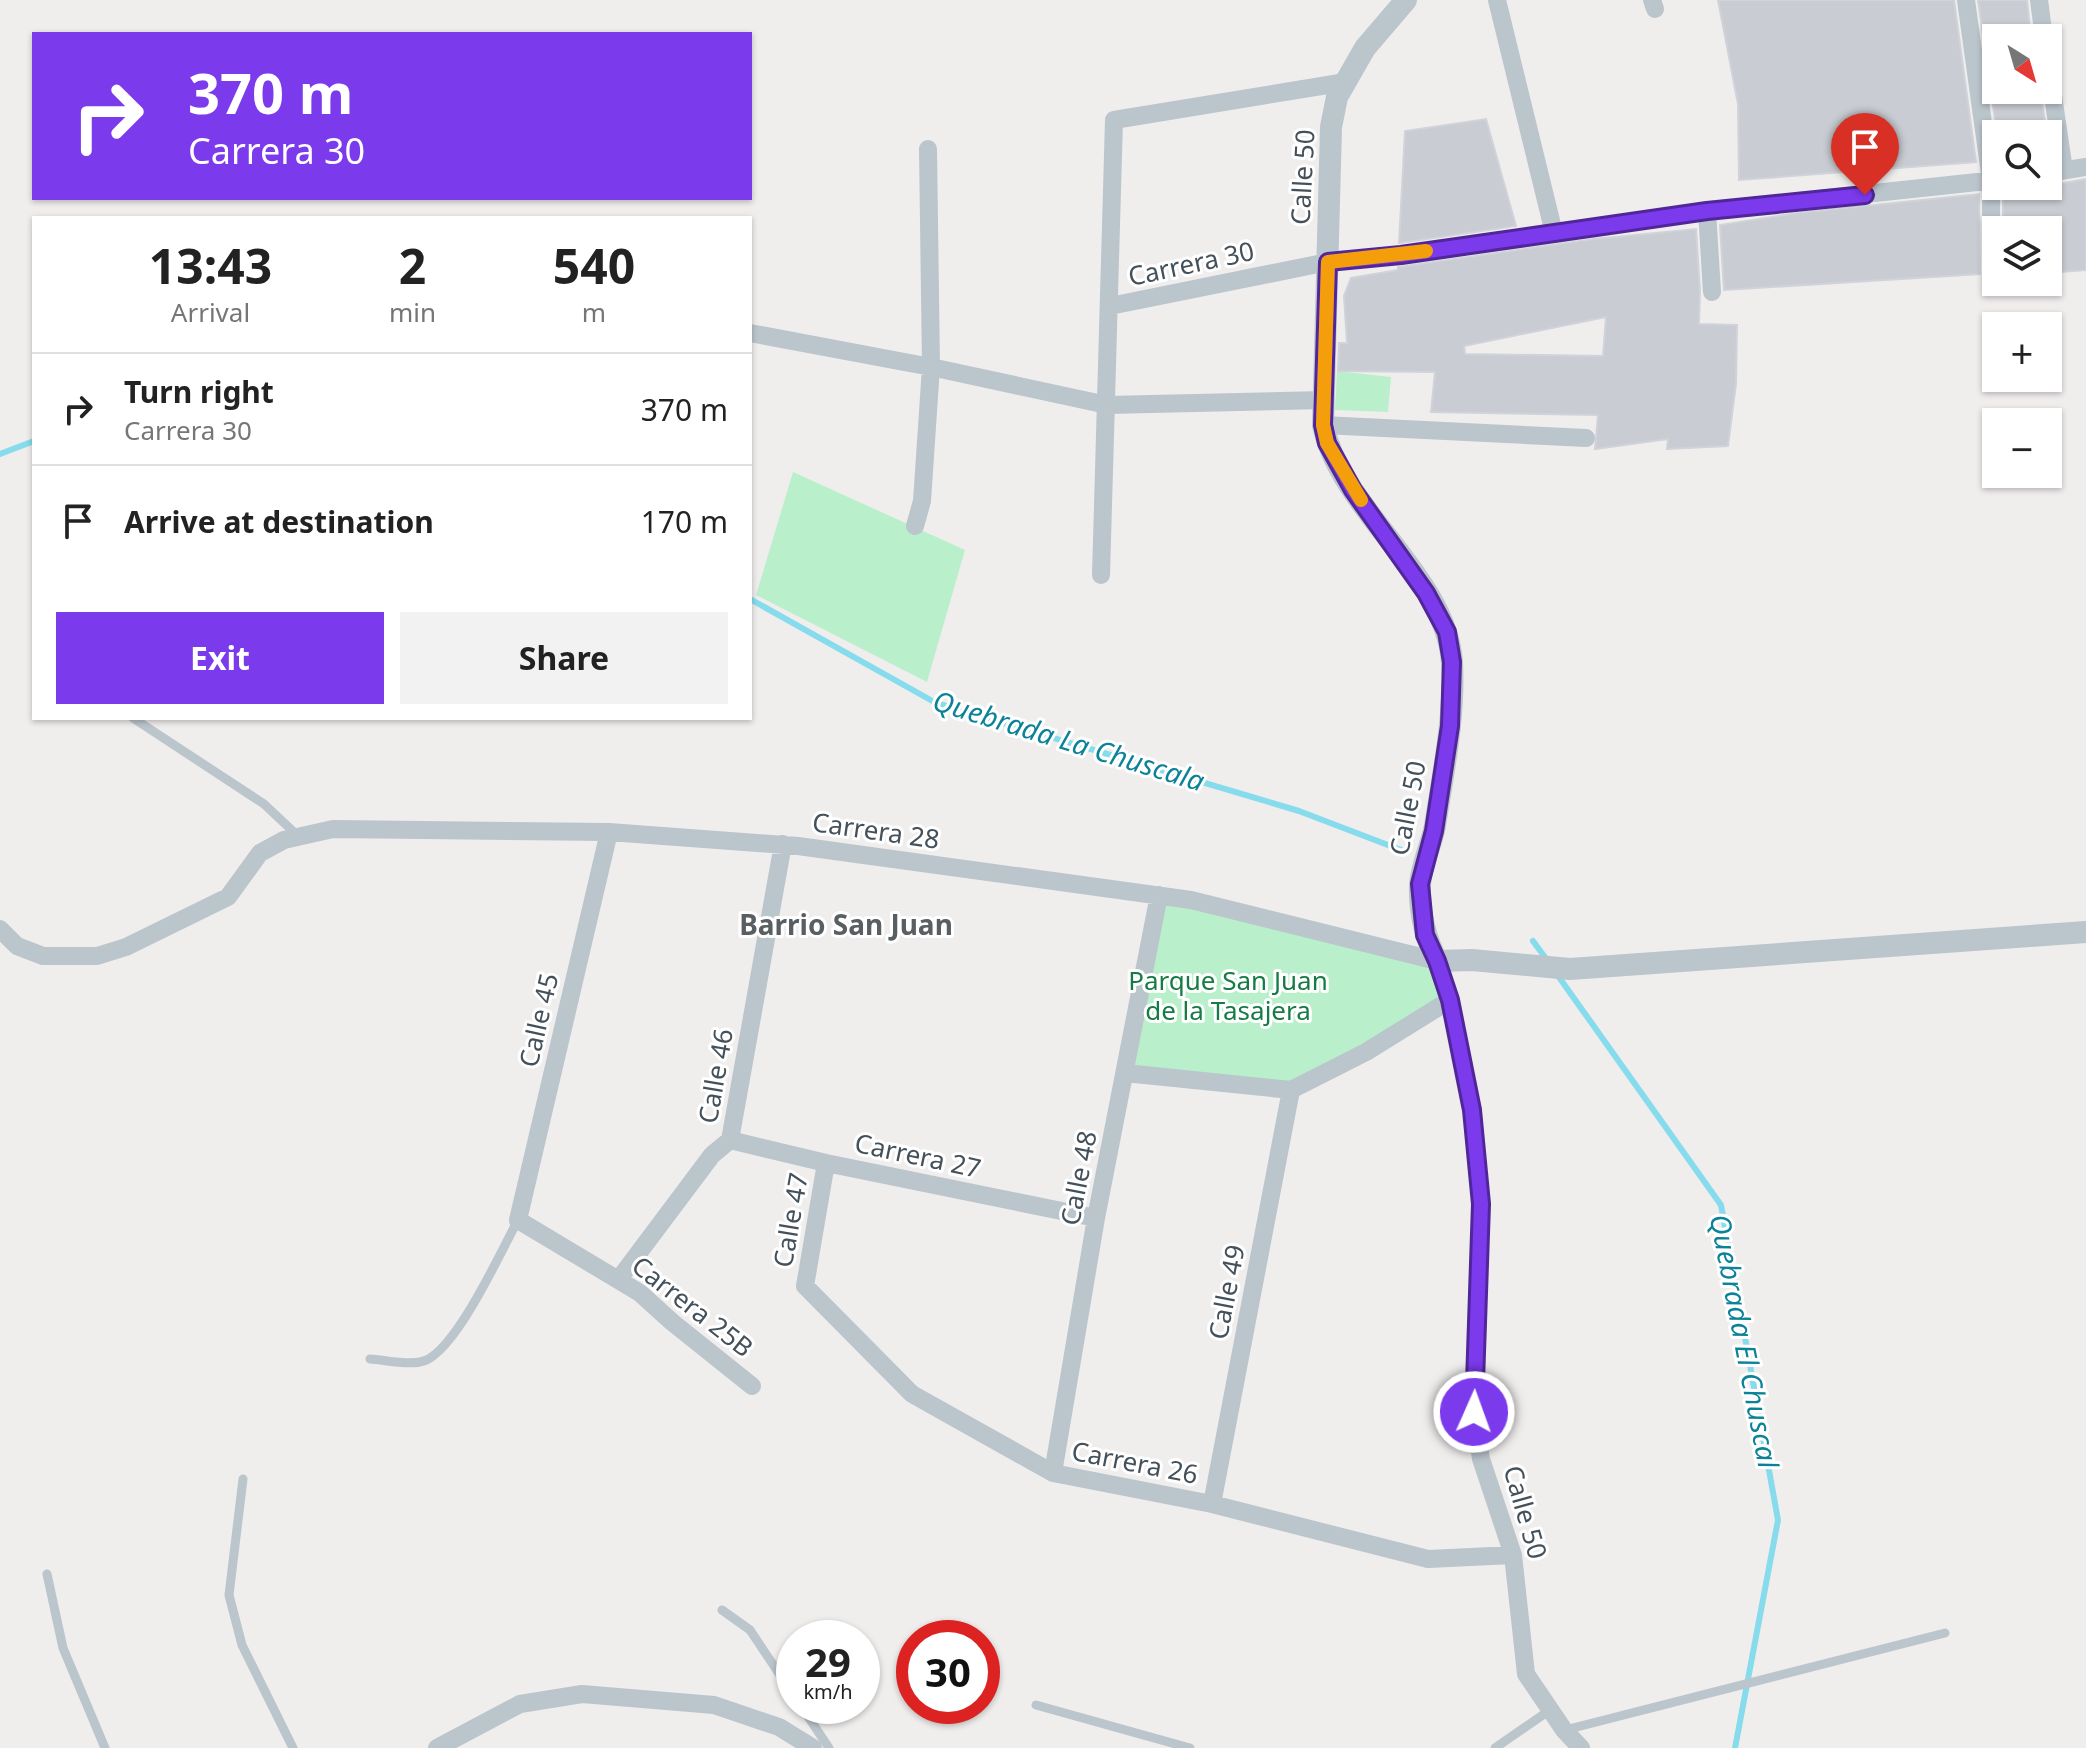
<!DOCTYPE html>
<html lang="en">
<head>
<meta charset="utf-8">
<style>
	:root { --surface:#fff; --page:#f2f2f2; --text:#222; --muted:#767676; --line:#e0e0e0; --accent:#7c3aed }
	body { margin:0; font-family:"Noto Sans",sans-serif; background:var(--page); color:var(--text); height:100vh; display:flex; flex-direction:column; font-size:30px; white-space:nowrap }
	* { box-sizing:border-box; margin:0 }
	p { font-size:26px; color:var(--muted) }
	.icon { flex:none; width:44px; height:44px; fill:none; stroke:currentColor; stroke-width:2; stroke-linecap:round; stroke-linejoin:round }
	.map { position:relative; flex:1; overflow:hidden }
	.drawer { position:absolute; left:32px; top:216px; width:720px; height:504px; display:flex; flex-direction:column; background:var(--surface); border-radius:0px; box-shadow:0 2px 6px #0004 }
	.drawer>* { flex:none }
	.banner { position:absolute; left:32px; top:32px; width:720px; height:168px; border-radius:0px; box-shadow:0 2px 6px #0004; background:#7c3aed; color:#fff; overflow:hidden }
	.needle { width:52px; rotate:143deg }
	.controls { position:absolute; left:1982px; top:24px; display:grid; gap:16px }
	.controls a { display:grid; place-items:center; width:80px; height:80px; border-radius:0px; background:var(--surface); box-shadow:0 2px 6px #0004; font-size:40px }
	.speed { position:absolute; left:776px; top:1620px; display:flex; gap:16px; font-size:40px; font-weight:700; text-align:center }
	.speed>* { display:grid; place-content:center; width:104px; height:104px; border-radius:50%; background:var(--surface); box-shadow:0 2px 6px #0004; line-height:1 }
	.speed small { font-size:20px; font-weight:400 }
	.speed .limit { border:12px solid #d22; background:#fff; color:#111 }
	.pin { position:absolute; display:grid; place-items:center; width:68px; height:68px; color:#fff; margin:-82px -34px; border-radius:50% 50% 50% 0; rotate:-45deg; box-shadow:0 0 8px #0007 }
	.pin .icon { rotate:45deg }
	.me { position:absolute; width:88px; margin:-44px; rotate:2deg; stroke-linejoin:round; filter:drop-shadow(0 0 6px #0008) }
	.turn { display:flex; align-items:center; gap:28px; height:168px; padding:0 24px; font-size:36px }
	.turn .icon { width:104px; height:104px; stroke-width:2.5 }
	.turn b { display:block; font-size:56px; line-height:68px }
	.eta { display:flex; justify-content:space-evenly; align-items:center; height:136px; text-align:center }
	.eta b { font-size:48px; font-weight:700; line-height:56px }
	.action { display:flex; gap:16px; margin-top:auto; padding:16px 24px }
	.action a { flex:1; height:92px; border-radius:0px; background:var(--accent); color:#fff; font-size:32px; font-weight:700; line-height:92px; text-align:center }
	.action a+a { background:var(--page); color:var(--text) }
	ul { padding:0; list-style:none }
	li { display:flex; align-items:center; gap:24px; height:112px; padding:0 24px; border-top:2px solid var(--line) }
	li div { flex:1 }
	li b { display:block; font-size:30px }
	li em { font-style:normal }
	.map>svg:first-child { display:block }
</style>
</head>
<body>
<div class="map">
<svg width="2086" height="1748" viewBox="0 0 2086 1748">
	<rect width="100%" height="100%" fill="#f0eded"/>
	<path fill="#baefcc" d="M1337,371l54,6 -3,35 -53,-2z
		M793,472l172,78 -38,132 -171,-87z
		M1159,895l270,54 21,51 -159,87 -164,-17z"/>
	<g fill="none" stroke-linecap="round" stroke-linejoin="round">
		<path stroke="#86dcec" stroke-width="6" d="M0,454l34,-13
			M750,599l186,104 363,108 102,39
			M1533,941l14,19
			M1556,973l165,232 57,315 -43,228"/>
	</g>
	<path fill="#c9ccd2" stroke="#d0d3d9" stroke-width="2" fill-rule="evenodd" d="M1718,0h236l22,162 -237,18 -1,-76z
		M1978,0h49l4,38h-35v52h44l7,44h-50z
		M1486,119l30,107 -117,17 6,-112z
		M2086,179v91l-38,3v-43h-45v-40l3,-4h42z
		M1979,194l1,80 -256,16 -4,-65 77,-12z
		M1696,229l4,62 -1,33 38,1 -1,59 -8,62 -61,3 1,-10 -73,10 3,-34 -167,-3 4,-40 -97,-1 1,-28h8l-3,-47 7,-18 47,-8v-3l196,-28zM1606,317l-3,39 -138,-2 -1,-8z"/>
	<g fill="none" stroke-linecap="round" stroke-linejoin="round">
		<path stroke="#bbc5cc" stroke-width="9" d="M133,718l131,86 34,32
			M370,1359c15,1 35,6 50,3 33,-4 81,-111 98,-142
			M243,1479l-14,116 13,50 51,103
			M47,1574l16,74 42,100
			M722,1610l28,20 44,66
			M1036,1705l154,43
			M801,1706l28,42
			M1565,1730l380,-97
			M1495,1748l55,-38"/>
		<path stroke="#bbc5cc" stroke-width="18" d="M1497,0l57,233
			M1652,0l3,9
			M1966,0l25,181v87
			M2039,0l5,38
			M2048,62l16,108
			M2048,173l38,-6
			M1707,211l5,81
			M1110,306l218,-44 73,-7 306,-44 289,-31
			M750,333l181,34 176,38 217,-5
			M1323,425l263,13
			M915,526l7,-25 9,-134 -3,-218
			M1101,575l13,-455 232,-38
			M609,832l-91,388 122,73 32,29 80,64
			M0,929l17,17 26,10h54l29,-9 102,-50 32,-44 24,-13 49,-11 276,3 189,14 393,54 246,61 13,39 22,110 9,94 -7,208 7,47 32,96 13,119 38,56 17,18
			M1125,1073l166,17 75,-38 84,-52
			M730,1140l96,23 270,55
			M826,1163l-21,123 107,108 141,79 159,31 216,55 85,-4
			M619,1279l93,-124 18,-15 53,-296
			M1053,1473l43,-255 63,-323
			M1212,1504l79,-414
			M437,1748l83,-44 62,-10 132,11 65,22 34,21"/>
		<path stroke="#bbc5cc" stroke-width="22" d="M1406,0l-41,48 -28,49 -6,30 -8,298c18,86 124,151 129,238 3,54 -9,110 -17,163 -4,20 -14,40 -15,59 -1,28 5,52 17,76l35,-1 98,9 516,-37"/>
	</g>
	<g fill="none" stroke-linecap="round" stroke-linejoin="round">
		<g stroke="#51269a" stroke-width="20">
			<path id="route" d="M1474,1412l7,-208 -9,-94 -22,-110 -13,-39 -12,-26 -5,-51 14,-53 16,-105 2,-64 -5,-30 -21,-39 -73,-103 -26,-47 -4,-18 5,-163 73,-7 306,-44 158,-16"/>
		</g>
		<use href="#route" stroke="#7c3aed" stroke-width="14"/>
		<path stroke="#f59e0b" stroke-width="14" d="M1361,500l-34,-57 -4,-18 5,-163 98,-11"/>
	</g>
	<g text-anchor="middle" dominant-baseline="central" stroke-width="6" stroke-linejoin="round" paint-order="stroke">
		<g font-size="26" fill="#45515a" stroke="#fff">
			<text transform="translate(1302 177) rotate(-87)">Calle 50</text>
			<text transform="translate(1191 263) rotate(-12)">Carrera 30</text>
			<text transform="translate(1407 808) rotate(-79)">Calle 50</text>
			<text transform="translate(876 830) rotate(8)">Carrera 28</text>
			<text transform="translate(538 1020) rotate(-77)">Calle 45</text>
			<text transform="translate(715 1076) rotate(-80)">Calle 46</text>
			<text transform="translate(918 1155) rotate(12)">Carrera 27</text>
			<text transform="translate(1078 1178) rotate(-79)">Calle 48</text>
			<text transform="translate(790 1220) rotate(-80)">Calle 47</text>
			<text transform="translate(1226 1292) rotate(-79)">Calle 49</text>
			<text transform="translate(693 1306) rotate(38)">Carrera 25B</text>
			<text transform="translate(1135 1462) rotate(11)">Carrera 26</text>
			<text transform="translate(1526 1512) rotate(74)">Calle 50</text>
		</g>
		<g font-size="26" fill="#167b44" stroke="#fff">
			<text x="1228" y="980">Parque San Juan<tspan x="1228" dy="30">de la Tasajera</tspan></text>
		</g>
		<g font-size="28" font-style="italic" fill="#0c8298" stroke="#fff">
			<text transform="translate(1069 740) rotate(17)">Quebrada La Chuscala</text>
			<text transform="translate(1745 1341) rotate(79)">Quebrada El Chuscal</text>
		</g>
		<g font-size="28" font-weight="bold" fill="#595e62" stroke="#fff">
			<text x="846" y="924">Barrio San Juan</text>
		</g>
	</g>
</svg>
<div class="controls">
<a><svg class="needle" viewBox="-14 -14 28 28"><path d="M0-13l5 13h-10z" fill="#e53935"/><path d="M0 13l5-13h-10z" fill="#767676"/></svg></a>
<a><svg class="icon" aria-label="search" viewBox="0 0 24 24"><circle cx="10" cy="10" r="6"/><path d="M15 15l6 6"/></svg></a>
<a><svg class="icon" aria-label="layers" viewBox="0 0 24 24"><path d="M12 4l9 5-9 5-9-5zM3 14l9 5 9-5"/></svg></a>
<a>+</a>
<a>−</a>
</div>
<div class="speed"><div>29<small>km/h</small></div><div class="limit">30</div></div>
<div class="pin" style="left:1865px;top:195px;background:#d93025"><svg class="icon" aria-label="arrive" viewBox="0 0 24 24"><path d="M6 21V4h12l-3 4 3 4H6"/></svg></div>
<svg class="me" style="left:1474px;top:1412px" viewBox="-20 -20 40 40"><circle r="17" fill="#7c3aed" stroke="#fff" stroke-width="3"/><path d="M0-11L8 9 0 5-8 9z" fill="#fff"/></svg>
<div class="banner">
<div class="turn"><svg class="icon" aria-label="right" viewBox="0 0 24 24"><path d="M7 20v-9h11M14 6l5 5-5 5"/></svg><div><b>370 m</b>Carrera 30</div></div>
</div>
<section class="drawer">
<div class="eta">
<div><b>13:43</b><p>Arrival</p></div>
<div><b>2</b><p>min</p></div>
<div><b>540</b><p>m</p></div>
</div>
<ul>
<li><svg class="icon" aria-label="right" viewBox="0 0 24 24"><path d="M7 20v-9h11M14 6l5 5-5 5"/></svg><div><b>Turn right</b><p>Carrera 30</p></div><em>370 m</em></li>
<li><svg class="icon" aria-label="arrive" viewBox="0 0 24 24"><path d="M6 21V4h12l-3 4 3 4H6"/></svg><div><b>Arrive at destination</b></div><em>170 m</em></li>
</ul>
<div class="action"><a>Exit</a><a>Share</a></div>
</section>
</div>
</body>
</html>
